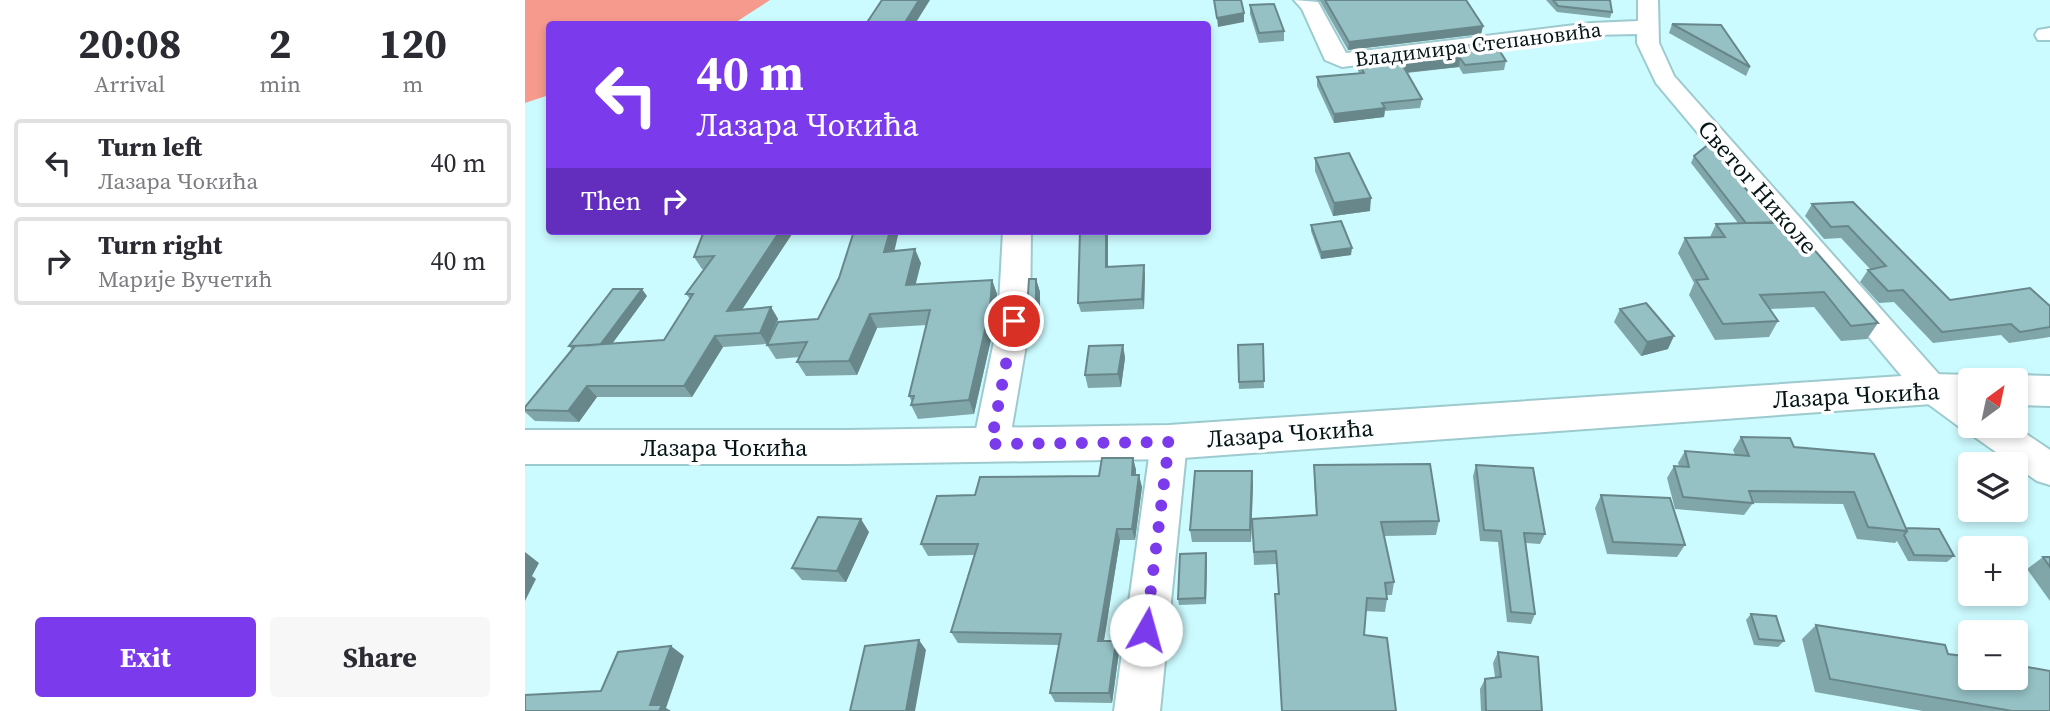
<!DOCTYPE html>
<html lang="en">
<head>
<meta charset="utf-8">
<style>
	:root { --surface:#fff; --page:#f7f7f7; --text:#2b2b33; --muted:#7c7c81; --line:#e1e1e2; --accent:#7c3aed }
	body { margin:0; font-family:"Source Serif 4",serif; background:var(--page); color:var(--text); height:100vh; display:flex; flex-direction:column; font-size:26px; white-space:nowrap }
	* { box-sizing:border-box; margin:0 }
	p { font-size:23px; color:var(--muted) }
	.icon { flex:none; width:38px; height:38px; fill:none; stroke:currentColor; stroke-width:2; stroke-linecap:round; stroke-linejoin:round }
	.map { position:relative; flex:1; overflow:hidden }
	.sheet { display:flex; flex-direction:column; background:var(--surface); width:525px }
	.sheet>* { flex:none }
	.hud { position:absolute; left:21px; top:21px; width:665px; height:214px; border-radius:7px; box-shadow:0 4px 10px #0003; background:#7c3aed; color:#fff; overflow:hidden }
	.needle { width:46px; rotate:33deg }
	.fabs { position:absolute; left:1433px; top:368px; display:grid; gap:14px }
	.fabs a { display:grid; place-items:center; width:70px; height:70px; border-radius:7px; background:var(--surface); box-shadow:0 4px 10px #0003; font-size:35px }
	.pin { position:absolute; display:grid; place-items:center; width:60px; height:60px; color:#fff; margin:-30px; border:4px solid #fff; border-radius:50%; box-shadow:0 2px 7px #0007 }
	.me { position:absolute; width:77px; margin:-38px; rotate:7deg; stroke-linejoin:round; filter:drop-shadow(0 0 5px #0008) }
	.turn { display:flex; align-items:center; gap:24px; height:147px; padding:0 35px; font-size:32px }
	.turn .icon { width:91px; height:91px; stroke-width:2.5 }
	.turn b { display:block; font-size:49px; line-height:60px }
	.then { display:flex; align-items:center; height:66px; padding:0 35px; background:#0003; gap:14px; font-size:26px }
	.eta { display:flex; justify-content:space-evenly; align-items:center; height:119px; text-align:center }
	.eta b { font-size:42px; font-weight:700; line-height:49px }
	.primary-button { display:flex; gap:14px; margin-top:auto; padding:14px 35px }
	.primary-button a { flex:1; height:80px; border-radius:7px; background:var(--accent); color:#fff; font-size:28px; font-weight:700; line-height:80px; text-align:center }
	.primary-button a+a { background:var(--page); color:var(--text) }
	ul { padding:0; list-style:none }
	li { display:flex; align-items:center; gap:21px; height:88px; margin:0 14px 10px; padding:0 21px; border:4px solid var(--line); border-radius:7px }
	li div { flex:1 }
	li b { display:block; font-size:26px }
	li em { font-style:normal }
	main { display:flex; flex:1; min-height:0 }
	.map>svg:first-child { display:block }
</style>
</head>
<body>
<main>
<section class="sheet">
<div class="eta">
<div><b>20:08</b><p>Arrival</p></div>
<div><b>2</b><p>min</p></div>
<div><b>120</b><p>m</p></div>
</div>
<ul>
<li><svg class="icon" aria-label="left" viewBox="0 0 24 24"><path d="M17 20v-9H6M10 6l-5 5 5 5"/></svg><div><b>Turn left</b><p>Лазара Чокића</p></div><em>40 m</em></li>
<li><svg class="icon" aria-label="right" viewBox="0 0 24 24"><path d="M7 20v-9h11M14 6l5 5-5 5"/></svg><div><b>Turn right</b><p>Марије Вучетић</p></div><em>40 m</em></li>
</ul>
<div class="primary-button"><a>Exit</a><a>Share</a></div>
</section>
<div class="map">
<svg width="1525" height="711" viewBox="0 0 1525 711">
	<rect width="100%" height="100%" fill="#ccfbff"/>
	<path fill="#f69a8d" d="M0,0h245l-37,24h-184v71l-24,8z"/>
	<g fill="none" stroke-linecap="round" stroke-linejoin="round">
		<g stroke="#9dcace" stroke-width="4">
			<path id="minor" d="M769,0l24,2 28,51 245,-30 47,-2v-21h20l1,43 15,33 270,304 27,17v28h42l37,25v35l-13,-4 -65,-46 -3,-6 -11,-3 -38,-28 -264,-315 -19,-40v-9l-46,1 -249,32 -17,-7 -23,-51z
				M1525,28v12h-12l-3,-5 3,-5z
				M478,231h28l-1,91 -21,122 -5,10 -13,5 -13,-5 -5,-10 25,-122z
				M644,427l13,5 5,10 -27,269h-46l37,-269 5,-10z"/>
		</g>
		<g stroke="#9dcace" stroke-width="4">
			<path id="tertiary" d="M1407,374l39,1 14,5h-14v25l-39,-1 -763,55 -320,5h-324v-34h324l320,-5z
				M1491,375l34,1v30l-34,-1v-25h-14z"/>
		</g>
		<use href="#minor" fill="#fff" fill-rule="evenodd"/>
		<use href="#tertiary" fill="#fff" fill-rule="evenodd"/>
	</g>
	<path fill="#80a6a9" d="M791,0h150l17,26 -2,8 -133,16 -28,-49z
		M1021,0h64l2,12 -2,6 -53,-6z
		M725,5l34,26v10l-25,2 -9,-29z
		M1147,24l78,43 -4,9 -77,-43z
		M969,42l12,19 -2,9 -41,4 -4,-7 -52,6 15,26 -2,9 -35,3 -1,6 -50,6 -17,-37v-9l42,-4 -2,-5v-9z
		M1169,156l100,89 84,78 -11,16 -26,2 -27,-34 -44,2 8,12 -9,16 -54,3 -26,-45 5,-12 -16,-30 7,-15 25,-1 6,-13 22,-1 -47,-60z
		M790,158l55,53 -37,5 -18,-45z
		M1328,202l97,98 100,6v31l-41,6 -8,-8 -68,8 -39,-41 -15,1 -19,-21 8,-12 2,-1 -29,-31 -17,1 -19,-23 7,-12z
		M786,225l40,30 -30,4 -10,-28z
		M179,231h90l-52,78 29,-2 7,12 -11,25 -44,3 -31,50h-95l-18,25 -44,-1 -10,-9v-5l47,-57 -3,-4 78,-50 -35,48 52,-4 26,-41 -4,-5 18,-25h-2l-8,-12z
		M369,251l27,12 -6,21 77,-4 5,14 -2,28 -21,92 -56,5 -7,-14 1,-3 -3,-6 18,-71 -50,3 -20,47 -51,1 -9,-14 3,-5 -24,2 -9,-14 51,-26z
		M583,267l37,7 -1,35 -63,3 -3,-9z
		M511,279l4,13v45h-10l-4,-13z
		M1095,309l48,40 -27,7 -27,-34z
		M738,344l1,44 -25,1 -1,-44z
		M598,345l2,13 -4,29 -33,1 -3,-13z
		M1216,437l53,10 112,81 48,28 -7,6 -39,-1 -11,-20 -2,2 -38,-4 -14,-35 -90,-1 -9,12 -69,-6 -8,-31 7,-12h5l-1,-3 7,-12 50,4 -2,-5z
		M608,458l3,12v5l6,12 -7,53h-15l-16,101 15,11 -7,51 -57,-1 -5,-9 9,-48 -101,-2 -7,-11 23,-77 -46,1 -7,-12 178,-68z
		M789,465l125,56 -3,14 -52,1 10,46 -2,13h-5v4l-2,13 -19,-1 -2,24 32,76 -118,-117 -1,-30 -23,1 -2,-46 64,-4 -2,-36z
		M951,465l69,69 -5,10 -14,-1 9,71 -4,10 -24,-2 -9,-80 -18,-1 -7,-65z
		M728,483l-2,59h-59l-2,-12z
		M1076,495l84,50 -8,12 -70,-3 -12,-46z
		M344,532l-23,50 -44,-2 -10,-12z
		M681,553l1,6 -1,45 -27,1 -1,-6z
		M1518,557h7v44l-23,-32z
		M1226,614l33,27 -6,6 -24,-2 -8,-25z
		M1291,625l132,29 102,57h-127l-108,-19 -13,-53z
		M973,652l44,59h-61l-1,-22 5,-10 10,-2 -2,-14z"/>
	<path fill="#68878a" d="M394,0h11l-15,24h-11z
		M719,13v9l-26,5 -1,-9z
		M958,26l-2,8 -133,16 1,-8z
		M935,58l-1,9 -58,6 1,-9z
		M860,108l-1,9 -50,6v-9z
		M846,198l-1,13 -37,5 1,-13z
		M255,231h14l-60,91 -7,-11z
		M365,231h9l-8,35 -7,-14z
		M581,231h2v45l-2,-9z
		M827,248l-1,7 -30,4v-7z
		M390,249l6,14 -9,36 -6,-14z
		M619,265l1,9 -1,35 -2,-10z
		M511,279l4,13v45l-4,-13z
		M467,280l5,14 -2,28 -21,92 -5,-14z
		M117,289l5,7 -41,56 -6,-7z
		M246,307l7,12 -11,25 -7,-11z
		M345,314l7,14 -20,47 -8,-14z
		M190,336l8,11 -31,50 -8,-11z
		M1149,336l-6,13 -27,7 6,-14z
		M598,345l2,13 -4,29 -3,-13z
		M62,386l10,11 -18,25 -11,-11z
		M608,458l3,12 -2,17 -2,-12z
		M727,471l1,12 -2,59 -1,-12z
		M614,475l3,12 -7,53 -3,-11z
		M336,519l8,13 -23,50 -9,-11z
		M592,529l3,11 -18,112 -4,-11z
		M0,552l14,11 -7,13 4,3 -11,22z
		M681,553l1,6 -1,45 -1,-6z
		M394,640l7,10 -11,61h-9z
		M591,641l3,11 -7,51 -3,-10z
		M146,646l13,10 -18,52 5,3h-12l-9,-6z"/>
	<path fill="#95c1c5" stroke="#68878a" stroke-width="2" d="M357,0h37l-15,24h-38z
		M689,0h27l3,13 -27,5z
		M800,0h141l17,26 -134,16z
		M1028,0h57l2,12 -54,-6z
		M749,4l10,27 -25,2 -9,-28z
		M1147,24l49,1 29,42z
		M969,42l12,19 -41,4 -5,-7 -58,6 20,35 -40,4 3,5 -51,6 -17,-37 47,-4 -7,-14z
		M1184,144l65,79h-28l-52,-67z
		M824,153l22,45 -37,5 -19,-45z
		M1328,202l97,98 80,-12 20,18v21l-30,5 -9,-8 -69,8 -39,-42 -15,1 -20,-21 18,-4 -38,-40 -17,1 -19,-23z
		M816,221l11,27 -31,4 -10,-27z
		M1253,222l16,23 10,-7 74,85 -27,3 -27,-34 -64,3 18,26 -55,3 -27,-44 12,-1 -23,-41 40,-1 -9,-13z
		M179,231h76l-53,80 44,-4 -11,26 -45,3 -31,50h-97l-19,25 -43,-1v-3l50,-61 89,-6 29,-46h-7l28,-38 -20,1z
		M329,231h36l-6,21 31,-3 -9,36 86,-5 -2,28 -21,92 -58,5 3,-9h-5l21,-86 -60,4 -21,47 -52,1 10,-20 -40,3 11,-23 40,-3 21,-41z
		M555,231h26v36l38,-2 -2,34 -64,4z
		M504,279h7v45h-10z
		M88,289h29l-42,56 -31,1z
		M1121,303l28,33 -27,6 -27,-33z
		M738,344l1,37 -25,1 -1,-37z
		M598,345l-5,29 -33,1 4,-29z
		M1216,437l49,1 4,9 80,7 33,77 -39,-4 -14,-35 -105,-1 4,12 -70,-6 -9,-31 15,1 -4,-16 64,5z
		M577,458h31l-1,17h7l-7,54h-15l-19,112h18l-7,52h-59l11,-59 -110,-2 27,-88h-57l16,-48 38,-1 5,-18 119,-1z
		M905,464l9,57 -58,1 13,60 -9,1 2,16 -20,-1 -3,37 23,3 9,73h-114l-7,-117h4l-3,-43 -22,1 -2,-33 65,-4 -3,-50z
		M951,465l57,3 12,66 -21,-1 11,81 -24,-2 -10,-81 -17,-1z
		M670,471h57l-2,59h-60z
		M1076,495l69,3 15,47 -72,-3z
		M293,517l43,2 -24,52 -45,-3z
		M1381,528l33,1 15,27 -40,-1 -10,-20 3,-4z
		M681,553l-1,45 -27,1 2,-45z
		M1518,557h7v10z
		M1226,614l25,2 8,25 -25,-2z
		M1291,625l129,20 3,9 23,3v20h45v-12l34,6v40h-38l-182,-32z
		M394,640l-13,71h-56l15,-65z
		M146,646l-21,59h12l-3,6h-134v-16l76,-4 17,-39z
		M973,652l40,5 4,54h-56l-1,-32 16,-2z"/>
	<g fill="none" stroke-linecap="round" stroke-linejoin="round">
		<path stroke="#7c3aed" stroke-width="12" stroke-dasharray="0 21.6" d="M489,321l-23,123 178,-2 -23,188"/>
	</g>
	<g text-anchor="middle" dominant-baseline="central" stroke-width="7" stroke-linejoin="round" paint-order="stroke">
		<g font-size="21" fill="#051517" stroke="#fefefe">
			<text transform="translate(953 44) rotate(-7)">Владимира Степановића</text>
		</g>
		<g font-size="24" fill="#051517" stroke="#fefefe">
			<text transform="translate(1233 187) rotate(49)">Светог Николе</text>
			<text transform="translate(1331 395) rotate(-3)">Лазара Чокића</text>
			<text transform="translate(765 433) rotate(-4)">Лазара Чокића</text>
			<text x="199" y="447">Лазара Чокића</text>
		</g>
	</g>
</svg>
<div class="fabs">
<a><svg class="needle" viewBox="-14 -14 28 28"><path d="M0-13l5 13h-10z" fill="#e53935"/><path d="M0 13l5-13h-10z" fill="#7c7c81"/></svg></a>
<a><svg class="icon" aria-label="layers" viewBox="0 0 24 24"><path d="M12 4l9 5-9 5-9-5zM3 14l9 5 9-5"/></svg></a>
<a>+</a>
<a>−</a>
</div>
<div class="pin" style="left:489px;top:321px;background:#d93025"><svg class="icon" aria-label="arrive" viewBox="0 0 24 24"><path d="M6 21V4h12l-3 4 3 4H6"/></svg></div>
<svg class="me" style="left:621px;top:630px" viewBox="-20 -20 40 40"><circle r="19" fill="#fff"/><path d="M0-13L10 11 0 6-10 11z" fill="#7c3aed"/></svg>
<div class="hud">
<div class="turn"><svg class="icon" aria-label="left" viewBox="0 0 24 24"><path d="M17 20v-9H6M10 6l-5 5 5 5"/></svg><div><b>40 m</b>Лазара Чокића</div></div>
<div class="then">Then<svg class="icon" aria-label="right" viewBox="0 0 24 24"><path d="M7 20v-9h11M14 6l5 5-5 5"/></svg></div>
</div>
</div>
</main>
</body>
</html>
